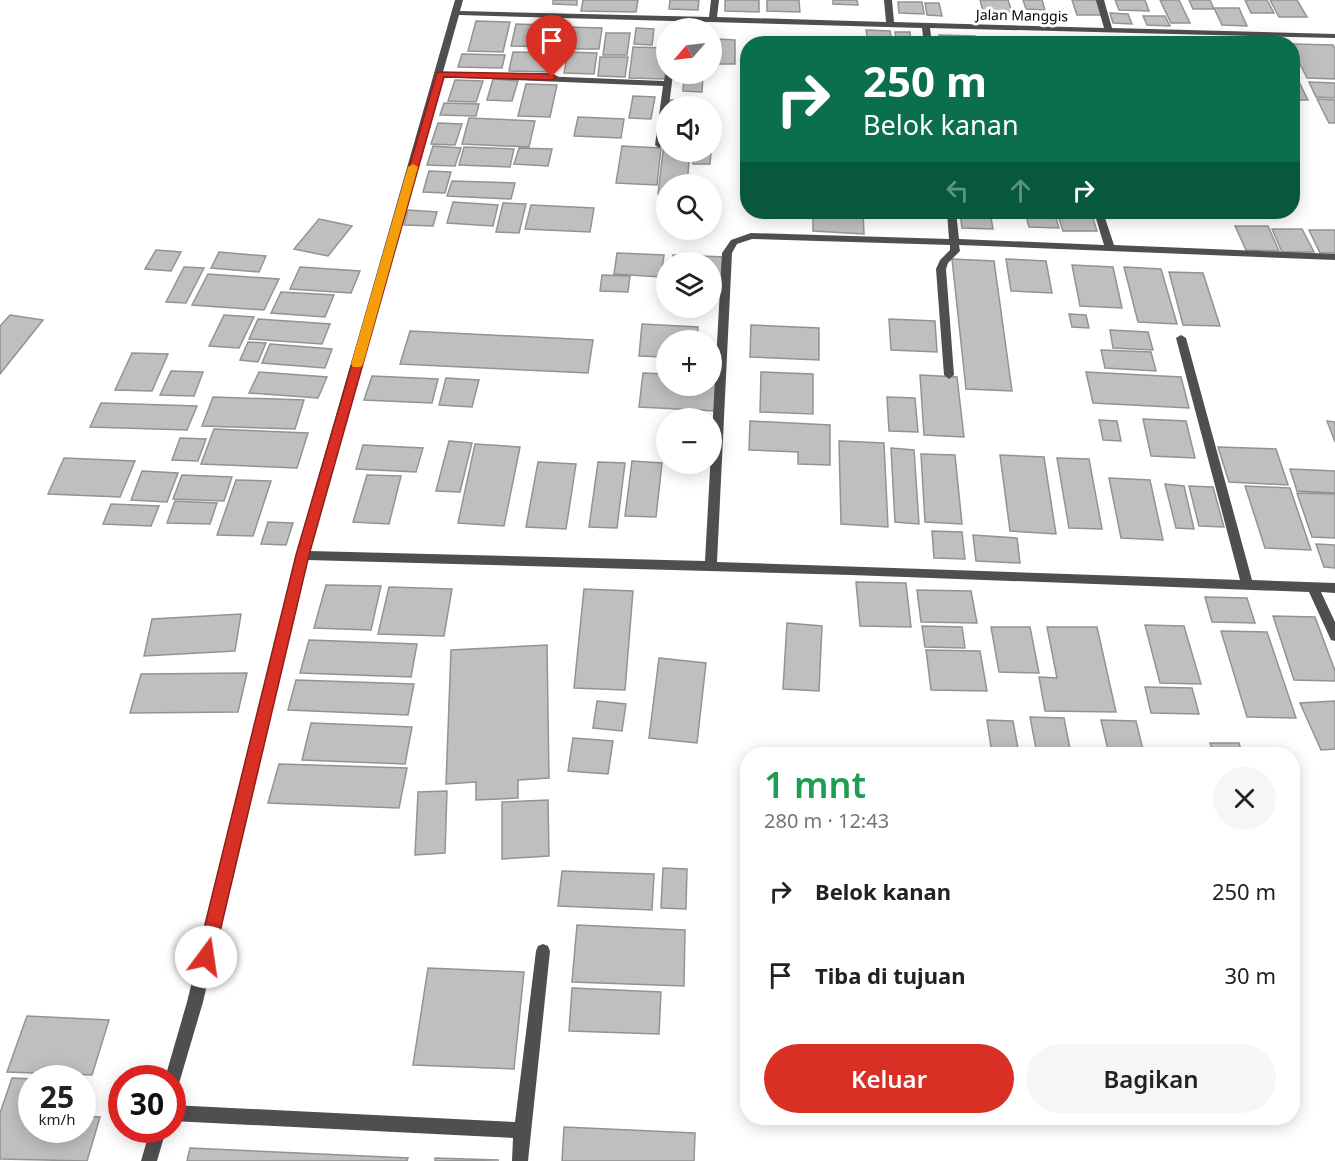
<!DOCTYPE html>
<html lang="id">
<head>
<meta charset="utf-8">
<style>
	:root { --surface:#fff; --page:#f6f6f6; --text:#222; --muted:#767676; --accent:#d93025 }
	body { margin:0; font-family:"Noto Sans",sans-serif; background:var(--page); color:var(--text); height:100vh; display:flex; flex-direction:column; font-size:22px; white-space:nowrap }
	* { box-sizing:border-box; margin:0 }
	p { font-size:20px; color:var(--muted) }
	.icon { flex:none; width:33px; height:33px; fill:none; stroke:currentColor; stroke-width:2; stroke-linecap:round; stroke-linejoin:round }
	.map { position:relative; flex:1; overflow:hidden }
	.panel { position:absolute; left:740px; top:747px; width:560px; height:378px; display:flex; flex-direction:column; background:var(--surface); border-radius:24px; box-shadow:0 3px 15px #0003 }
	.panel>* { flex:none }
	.top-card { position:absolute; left:740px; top:36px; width:560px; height:183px; border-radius:24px; box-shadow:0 3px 15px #0003; background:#0b6e4f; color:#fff; overflow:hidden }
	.needle { width:39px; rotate:242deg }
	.buttons { position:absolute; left:656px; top:18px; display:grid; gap:12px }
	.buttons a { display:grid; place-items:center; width:66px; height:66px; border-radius:50%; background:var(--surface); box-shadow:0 3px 15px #0003; font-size:30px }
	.speed { position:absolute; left:18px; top:1065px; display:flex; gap:12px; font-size:30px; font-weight:700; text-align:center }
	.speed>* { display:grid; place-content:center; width:78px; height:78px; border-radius:50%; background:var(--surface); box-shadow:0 3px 15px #0003; line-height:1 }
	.speed small { font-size:15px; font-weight:400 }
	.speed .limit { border:9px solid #d22; background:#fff; color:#111 }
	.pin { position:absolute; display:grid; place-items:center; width:51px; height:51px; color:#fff; margin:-62px -26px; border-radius:50% 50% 50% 0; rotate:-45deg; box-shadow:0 0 6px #0007 }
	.pin .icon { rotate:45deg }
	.me { position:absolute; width:66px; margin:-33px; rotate:14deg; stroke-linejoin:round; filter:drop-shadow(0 0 4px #0008) }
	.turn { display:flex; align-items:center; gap:21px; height:126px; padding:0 24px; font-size:27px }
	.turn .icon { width:78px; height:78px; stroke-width:2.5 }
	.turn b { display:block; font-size:42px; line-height:51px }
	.lanes { display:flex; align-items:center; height:57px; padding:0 24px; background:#0003; justify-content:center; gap:30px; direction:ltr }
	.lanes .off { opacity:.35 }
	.round { display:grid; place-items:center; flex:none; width:63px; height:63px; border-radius:32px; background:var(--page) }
	.head { display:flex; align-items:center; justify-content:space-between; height:102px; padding:0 24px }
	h1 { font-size:36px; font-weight:600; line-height:45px; color:#1e9e55 }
	.action { display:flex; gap:12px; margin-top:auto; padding:12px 24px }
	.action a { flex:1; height:69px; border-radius:36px; background:var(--accent); color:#fff; font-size:24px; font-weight:600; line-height:69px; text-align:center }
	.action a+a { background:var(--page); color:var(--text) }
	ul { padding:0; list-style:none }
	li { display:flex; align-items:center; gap:18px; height:84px; padding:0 24px }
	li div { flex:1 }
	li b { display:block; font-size:22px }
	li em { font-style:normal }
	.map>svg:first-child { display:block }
</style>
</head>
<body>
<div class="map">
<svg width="1335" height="1161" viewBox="0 0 1335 1161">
	<rect width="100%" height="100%" fill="#fff"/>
	<path fill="#bfbfbf" stroke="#939393" stroke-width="1.5" d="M553,0h24v5l-24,-1z
		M583,0h55l-2,12 -55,-1z
		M670,0h29l-1,10 -29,-1z
		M725,0h34v12l-34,-1z
		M767,0h32l1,12 -33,-1z
		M833,0h24l1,5 -25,-1z
		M980,0h28l4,12 -29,-1z
		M1023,0h19l3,10 -19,-1z
		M1072,0h24l6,15h-25z
		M1115,0h30l4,11 -30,-1z
		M1160,0h19l11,23h-19z
		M1189,0h21l4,9h-21z
		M1245,0h22l7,13h-23z
		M1270,0h27l10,17h-28z
		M898,2h24l2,12 -25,-1z
		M925,3h14l3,13 -15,-1z
		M1214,8h25l8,18 -25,-1z
		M1110,13l18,1 4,10 -19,-1z
		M1143,16h22l5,10 -23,-1z
		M476,21l34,1 -7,30 -35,-1z
		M516,24l29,1 -2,10 18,1 -1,11 -49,-1z
		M566,27l36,1 -3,21h-37z
		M636,28l18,1 -2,16 -18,-1z
		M866,30l24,1 2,11 -24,-1z
		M895,32h15l1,11h-14z
		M606,33h24l-3,22h-24z
		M939,35l36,1 1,8h-36z
		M1078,38l27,1 1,5h-26z
		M717,39l18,1v24h-19z
		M1292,44l41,1 2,4v30l-28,-1 -15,-30z
		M633,47l33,1 -1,31 -36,-1z
		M513,52l42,1 -3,19 -43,-1z
		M568,52l29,1 -3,21 -30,-1z
		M462,54l43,1 -3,13 -44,-1z
		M600,57h28l-3,20 -27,-1z
		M1292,70h1l15,30h-16z
		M684,75h19l-1,17 -19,-1z
		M493,79l25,2 -6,20 -25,-1z
		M455,80l28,1 -7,21 -28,-1z
		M1309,82l26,1v15l-19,-1z
		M526,84l31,1 -7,32 -32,-1z
		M633,96l22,1 -4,22 -22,-1z
		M1317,99l18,1v23h-6z
		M670,100l30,1v5h-31z
		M444,103l35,1 -3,12 -36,-1z
		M578,117l46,2 -3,19 -47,-2z
		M469,118l66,3 -6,26 -67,-3z
		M438,123l24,1 -7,21 -24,-1z
		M664,143l2,1v8h24l-3,32h-21v11l-8,-1z
		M433,146l28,2 -6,18 -28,-1z
		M622,146l39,2 -4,37 -41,-2z
		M464,147l50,2 -4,18 -51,-2z
		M519,148l33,1 -4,17 -34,-2z
		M694,152h17l-1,12h-17z
		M429,171l22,1 -6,21 -22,-1z
		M452,181l63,2 -4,16 -64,-3z
		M453,202l45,3 -5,21 -46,-3z
		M503,203l23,1 -7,29 -23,-1z
		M531,205l63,3 -4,24 -65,-3z
		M408,210l29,2 -4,14 -29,-1z
		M813,212h50l1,22 -51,-3z
		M960,212h30l3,17 -31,-1z
		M1025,212h29l5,16 -30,-1z
		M1057,212h34l6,19h-34z
		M319,219l33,7 -24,30 -34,-7z
		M1235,226h33l11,25 -33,-1z
		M1272,229h30l12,23h-32z
		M1309,230h26v23h-15z
		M156,250l25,2 -10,19 -26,-2z
		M219,252l47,4 -7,16 -48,-4z
		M617,253l47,2 -3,22 -47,-3z
		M673,255l52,2 -1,21 -13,-1v-15h-38z
		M952,259l42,2 18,130 -46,-2z
		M1006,259l40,2 6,32 -41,-2z
		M1072,265l41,2 9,41 -42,-2z
		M184,267l20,1 -18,35 -20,-1z
		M300,267l60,4 -9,22 -61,-4z
		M1124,267l37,2 16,55 -39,-2z
		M1169,272l34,1 17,53 -37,-1z
		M208,274l71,5 -15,31 -72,-5z
		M602,275l28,1 -2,16 -28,-1z
		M281,292l53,3 -9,22 -54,-4z
		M1069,314l17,1 3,13 -17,-1z
		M10,315l33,5 -43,54v-48z
		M224,315l30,2 -15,31 -30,-2z
		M258,319l72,5 -8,20 -73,-5z
		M889,319l46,2 2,31 -46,-2z
		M642,324l56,3 -1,13h-31l-3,17 -24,-1z
		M751,325l68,3v32l-69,-3z
		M1110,330l38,2 5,18 -40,-2z
		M410,331l183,9 -5,33 -188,-9z
		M248,342l18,1 -8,19 -18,-2z
		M270,344l62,5 -7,19 -63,-5z
		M1101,350l50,2 5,19 -51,-3z
		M132,353l36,1 -16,37 -37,-1z
		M171,371l32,1 -9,24 -34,-1z
		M259,372l68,5 -9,21 -69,-5z
		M761,372l52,2v40l-53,-2z
		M1086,372l95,5 8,31 -96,-5z
		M643,373l23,1v12h45v-10l7,1 -2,34 -77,-4z
		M920,375l37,2 7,60 -40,-2z
		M372,376l66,3 -6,24 -68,-3z
		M446,378l33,2 -7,27 -33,-2z
		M213,397l91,3 -9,29 -93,-3z
		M887,397l28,1 3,34 -29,-1z
		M101,403l96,3 -10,24 -97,-3z
		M1143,419l43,2 9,37 -44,-2z
		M1099,420l18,1 4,20 -18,-1z
		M750,421l80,4v40l-32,-1v-12l-49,-2z
		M1327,421l8,1v20z
		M214,429l94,4 -11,35 -96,-4z
		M180,438l26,1 -8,22 -26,-1z
		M449,441l23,2 -12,49 -24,-1z
		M839,441l45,2 4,84 -47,-3z
		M475,444l45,3 -16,79 -46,-3z
		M363,445l60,3 -7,24 -60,-3z
		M1218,447l58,2 12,36 -59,-3z
		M891,448l23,2 5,74 -24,-2z
		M921,454l34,1 7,69 -37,-2z
		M1000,455l44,2 12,77 -46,-3z
		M64,458l71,3 -15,36 -72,-3z
		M1057,458l32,1 13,70 -33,-1z
		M632,461l30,2 -6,54 -31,-1z
		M538,462l38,2 -10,65 -40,-2z
		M598,462l27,1 -8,65 -28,-1z
		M1290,469l45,2v22l-38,-2z
		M142,471l36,2 -11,29 -36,-2z
		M182,475l50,2 -8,24 -51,-2z
		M367,475l34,1 -12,48 -36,-2z
		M1109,478l41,2 13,60 -42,-2z
		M236,480l35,1 -18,55 -36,-1z
		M1165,484l19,2 10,43 -18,-1z
		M1189,486l24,1 11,40 -25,-1z
		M1245,486l45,2 21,62 -46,-2z
		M1297,493l38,1v44l-23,-1z
		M175,501l42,2 -7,21 -43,-1z
		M111,504l48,2 -8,20 -48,-2z
		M268,522l25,1 -7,22 -25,-1z
		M932,531l30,1 3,27 -31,-1z
		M973,535l44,3 3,25 -44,-2z
		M1316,544l19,1v23l-11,-1z
		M856,582l50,1 5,44 -51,-1z
		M326,585l55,1 -10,44 -57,-2z
		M389,587l63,2 -8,47 -66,-2z
		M584,589l49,2 -8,99 -51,-2z
		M917,590l54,1 6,32 -56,-1z
		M1205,597l42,1 8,25 -43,-1z
		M241,614l-6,37 -91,5 8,-37z
		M1273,616l42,1 20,54v10l-41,-1z
		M787,623l35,3 -3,65 -36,-2z
		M1145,625l39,1 17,58 -41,-1z
		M922,626l40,1 3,21 -40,-1z
		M991,627h39l9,46 -40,-1z
		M1047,627h50l19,85 -71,-1 -6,-34 18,1z
		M1221,631l46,1 29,86 -49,-1z
		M309,640l108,4 -6,33 -111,-4z
		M547,645l2,133 -31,2v18l-42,2v-18l-30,2 5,-134z
		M926,650l54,1 7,40 -56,-1z
		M659,658l47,5 -9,80 -48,-5z
		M247,673l-9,39 -108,1 11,-39z
		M296,680l118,4 -6,31 -120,-5z
		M1145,687l47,1 7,26 -48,-1z
		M597,701l29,3 -4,27 -29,-3z
		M1335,701v48l-14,1 -21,-47z
		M1030,717l34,1 7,36h-34z
		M987,720l26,1 6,33h-27z
		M1101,720l35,1 8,33h-35z
		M311,723l101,4 -7,37 -103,-4z
		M573,738l40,3 -5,33 -40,-3z
		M1210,743h29l3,11h-28z
		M279,764l128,4 -8,40 -131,-5z
		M447,791l-2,62 -30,2 3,-63z
		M548,800l1,56 -47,3v-57z
		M663,868l24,1 -1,40 -25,-1z
		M562,871l92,3 -2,36 -94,-4z
		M577,925l108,5 -1,56 -112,-4z
		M428,968l96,4 -10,97 -101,-4z
		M572,988l89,4 -2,42 -90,-3z
		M27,1016l82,4 -17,55 -85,-3z
		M12,1078l20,1v51h50v-14l18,1 -13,44 -87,-2v-46z
		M564,1127l131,6 -1,28h-132z
		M190,1148l218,10 -1,3h-220z
		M435,1158l64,2 -64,1z"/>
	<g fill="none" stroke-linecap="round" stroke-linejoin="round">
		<path fill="#4f4f4f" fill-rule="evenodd" d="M455,0h8l-3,11 249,6 2,-17h8l-2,17 169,5 -2,-22h8l2,22 210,6 -8,-28h8l8,28 223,6v4l-405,-10 2,16h-8l-2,-16 -463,-13 -16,57 221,9 2,-9 7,2 -4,32h-3l-3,39 -4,3 -4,-3 8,-59 -222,-9 -132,474 396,10 17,-308 9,-13 20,-7 198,6 -2,-27h9l3,27 145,6 -10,-33h9l11,33 221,9v6l-376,-15 1,6 -12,12 -2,6 8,106 -5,4 -5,-4 -8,-106 4,-9 10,-10v-5l-198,-6 -15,5 -5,9 -15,309 523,18 -64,-242 5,-3 5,3 66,242 83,3v10l-14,-1 14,30v19l-4,-1 -22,-48 -458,-17 -544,-15 -104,442 -23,78 -2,6 -6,2v-10h-7l22,-76 109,-447z
			M543,944l5,2 2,5 -22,210h-16l1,-23 -341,-17v-16l343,17 21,-171 2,-5z
			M150,1130h16l-9,31h-16z"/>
	</g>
	<path fill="#d93025" stroke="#8d1f18" stroke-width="1.5" d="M437,72l115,2 5,3 -5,3 -108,-3 -135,478 -95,402 -2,6 -6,2 -6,-2 -3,-6 99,-402z"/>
	<path fill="#f59e0b" d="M413,164l5,3 -55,197 -2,3h-8l-2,-3 57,-197z"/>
	<g text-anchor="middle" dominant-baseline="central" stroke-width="6" stroke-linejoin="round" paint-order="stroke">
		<g font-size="14" fill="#000" stroke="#fff">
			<text transform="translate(1022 15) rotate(1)">Jalan Manggis</text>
		</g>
	</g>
</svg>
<div class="buttons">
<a><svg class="needle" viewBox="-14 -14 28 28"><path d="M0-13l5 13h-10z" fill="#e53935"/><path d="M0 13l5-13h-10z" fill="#767676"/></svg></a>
<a><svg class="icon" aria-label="sound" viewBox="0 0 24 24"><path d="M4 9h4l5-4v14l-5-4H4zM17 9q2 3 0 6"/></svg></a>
<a><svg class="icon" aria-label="search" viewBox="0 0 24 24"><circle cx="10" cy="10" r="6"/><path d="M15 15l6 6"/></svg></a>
<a><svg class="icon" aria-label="layers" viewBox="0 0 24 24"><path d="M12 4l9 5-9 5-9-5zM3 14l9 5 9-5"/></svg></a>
<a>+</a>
<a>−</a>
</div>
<div class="speed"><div>25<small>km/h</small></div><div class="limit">30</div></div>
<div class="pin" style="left:552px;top:77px;background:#d93025"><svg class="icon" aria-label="arrive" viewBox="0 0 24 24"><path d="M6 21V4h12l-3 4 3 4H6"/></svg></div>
<svg class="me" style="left:206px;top:957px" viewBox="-20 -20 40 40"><circle r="19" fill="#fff"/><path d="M0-13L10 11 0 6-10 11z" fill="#d93025"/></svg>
<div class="top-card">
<div class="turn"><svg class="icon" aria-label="right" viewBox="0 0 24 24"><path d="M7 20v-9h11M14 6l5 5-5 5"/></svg><div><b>250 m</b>Belok kanan</div></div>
<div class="lanes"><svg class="icon off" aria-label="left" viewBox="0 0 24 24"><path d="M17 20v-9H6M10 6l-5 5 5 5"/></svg><svg class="icon off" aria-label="ahead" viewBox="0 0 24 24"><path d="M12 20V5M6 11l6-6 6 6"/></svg><svg class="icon" aria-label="right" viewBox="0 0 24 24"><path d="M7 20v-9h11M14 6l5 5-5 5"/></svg></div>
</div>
<section class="panel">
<div class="head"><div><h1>1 mnt</h1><p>280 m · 12:43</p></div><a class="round"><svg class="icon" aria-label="close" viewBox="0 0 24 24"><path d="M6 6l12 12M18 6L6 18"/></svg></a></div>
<ul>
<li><svg class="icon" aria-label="right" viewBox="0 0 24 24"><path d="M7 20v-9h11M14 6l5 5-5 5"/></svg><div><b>Belok kanan</b></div><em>250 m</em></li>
<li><svg class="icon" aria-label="arrive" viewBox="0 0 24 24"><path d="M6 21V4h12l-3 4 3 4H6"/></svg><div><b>Tiba di tujuan</b></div><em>30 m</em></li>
</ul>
<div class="action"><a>Keluar</a><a>Bagikan</a></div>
</section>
</div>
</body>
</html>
